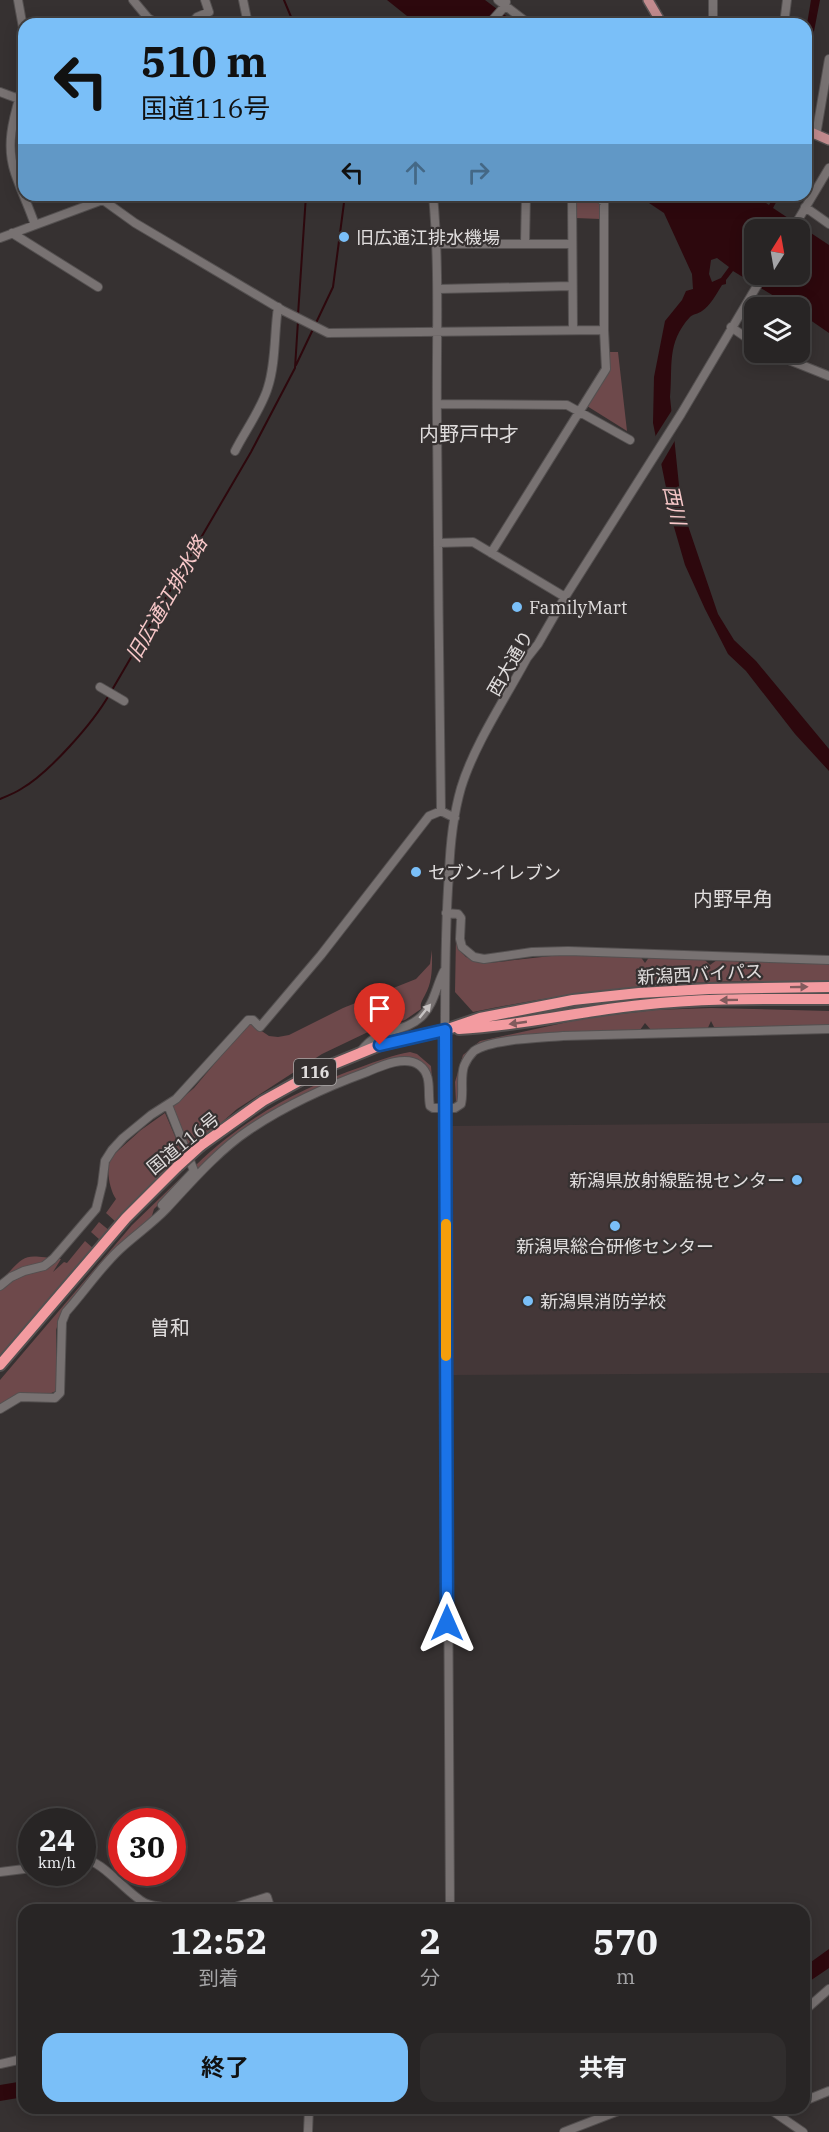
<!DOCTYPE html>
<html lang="ja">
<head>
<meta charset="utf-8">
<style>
	:root { --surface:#282525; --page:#302d2d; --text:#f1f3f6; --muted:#a5a5a7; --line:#444242; --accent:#7abff8 }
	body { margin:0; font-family:"IBM Plex Serif","Noto Sans JP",serif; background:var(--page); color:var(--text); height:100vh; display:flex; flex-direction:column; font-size:22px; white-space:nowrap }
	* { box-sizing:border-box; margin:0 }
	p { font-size:20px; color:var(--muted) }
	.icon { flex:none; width:33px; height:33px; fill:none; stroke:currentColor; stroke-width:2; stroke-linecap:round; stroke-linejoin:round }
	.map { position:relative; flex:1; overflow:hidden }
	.side { position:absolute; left:18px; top:1904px; width:792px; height:210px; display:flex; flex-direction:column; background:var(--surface); border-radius:18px; box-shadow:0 3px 15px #0003,0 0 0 2px var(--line) }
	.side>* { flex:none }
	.hud { position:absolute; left:18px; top:18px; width:794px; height:183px; border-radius:18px; box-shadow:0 3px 15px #0003,0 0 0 2px var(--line); background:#7abff8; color:#111; overflow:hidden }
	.needle { width:39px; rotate:11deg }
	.fabs { position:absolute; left:744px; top:219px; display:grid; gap:12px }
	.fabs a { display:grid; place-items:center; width:66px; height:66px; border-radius:12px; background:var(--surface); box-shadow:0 3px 15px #0003,0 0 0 2px var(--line); font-size:30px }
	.speed { position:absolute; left:18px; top:1808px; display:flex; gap:12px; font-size:30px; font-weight:700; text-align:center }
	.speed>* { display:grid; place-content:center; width:78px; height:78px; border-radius:50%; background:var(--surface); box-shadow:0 3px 15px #0003,0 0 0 2px var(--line); line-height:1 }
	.speed small { font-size:15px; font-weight:400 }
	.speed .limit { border:9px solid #d22; background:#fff; color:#111 }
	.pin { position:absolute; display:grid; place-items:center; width:51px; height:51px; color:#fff; margin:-62px -26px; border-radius:50% 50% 50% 0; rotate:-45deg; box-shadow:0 0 6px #0007 }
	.pin .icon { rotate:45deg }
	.me { position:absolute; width:66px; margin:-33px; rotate:0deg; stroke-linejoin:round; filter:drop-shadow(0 0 4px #0008) }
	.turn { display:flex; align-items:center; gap:21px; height:126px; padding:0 24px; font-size:27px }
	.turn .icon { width:78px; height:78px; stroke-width:2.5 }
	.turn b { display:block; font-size:42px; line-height:51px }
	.lanes { display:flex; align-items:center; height:57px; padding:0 24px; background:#0003; justify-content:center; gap:30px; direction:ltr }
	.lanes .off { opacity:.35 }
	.eta { display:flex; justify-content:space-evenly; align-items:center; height:102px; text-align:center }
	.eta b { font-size:36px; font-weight:700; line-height:42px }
	.primary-button { display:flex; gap:12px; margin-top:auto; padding:12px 24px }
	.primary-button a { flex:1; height:69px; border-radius:18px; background:var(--accent); color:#111; font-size:24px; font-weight:700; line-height:69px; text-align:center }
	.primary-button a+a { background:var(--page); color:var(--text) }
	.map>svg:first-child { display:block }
</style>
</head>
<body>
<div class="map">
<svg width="829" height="2132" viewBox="0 0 829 2132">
	<rect width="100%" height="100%" fill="#363131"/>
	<path fill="#443738" d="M829,1123v250l-380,2 1,-249z"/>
	<path fill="#6e494b" d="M576,195h13l12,10 -1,14 -25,-1z
		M610,352h8l9,79 -40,-25 23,-36z
		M456,936l4,15 6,6 11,4 12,2 71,-8 80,1 5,7 5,-7 54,3 6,6 7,-5 112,4v18c-25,1 -49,-1 -73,-1 -95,0 -190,12 -283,31l-18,-20z
		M432,950c0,16 1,31 -7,45 -3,6 -5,8 -4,14l-16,11 -37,12 -46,22 -85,55 -47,41 -18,-40 1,-4 21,-18 53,-63h6l16,11 9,1 11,-2 54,-27 73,-29 14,-15z
		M711,1008l118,3v15l-114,3 -4,-8 -4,9h-56l-6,-7 -5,7 -74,2 -26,2 -71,17 -10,52h-3l-1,-21 8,-27 17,-14 106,-23 69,-8z
		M410,1052l7,2 14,12 1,13 -4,-11 -10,-9 -6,-1 -9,-1 -29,9 -101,46 -74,60 -3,-7c47,-46 104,-77 165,-98 16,-6 32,-12 49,-15z
		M165,1113l18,42 -67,67 -10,-9 10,-14c-6,-8 -11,-31 -5,-42l30,-27z
		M190,1169v5l-36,35 -3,10 -91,99 -4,12v61l-7,3h-25l-24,10v-24l132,-155z
		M99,1222l11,9 -10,9 -9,-8z
		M85,1241l9,8 -94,112v-79c28,-30 21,-27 61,-23l-8,13 11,-10 3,1z"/>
	<path fill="#2d080d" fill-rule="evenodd" d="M387,0h98l32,24h-100z
		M811,0h9l-14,73v-43z
		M637,195h117l15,10 6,-10h5l-7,13 56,37v88l-29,-20v-5l-8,-1 -59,-36 -7,9v4l-4,1c-5,8 -12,21 -20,26 -4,3 -9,3 -12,6 -24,26 -17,50 -20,80l11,108 37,109 16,26 22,21 73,88v22l-34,-37 -49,-63 -18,-17 -23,-45 -20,-44 -11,-38 -21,-104 1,-46 11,-56 17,-21 4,-9 7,-2 -1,-15 -28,-61zM754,230h46v44h-46zM717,258l12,9 -8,11 -9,4 -3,-8 2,-14z
		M829,1949v19l-25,17v-18z
		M24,2081v16l-24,4v-16z
		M379,2108h94l-32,8z"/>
	<path fill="#363131" d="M674,407l3,30 -18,31 -6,-28z"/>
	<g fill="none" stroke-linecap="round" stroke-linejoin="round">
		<path stroke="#2d080d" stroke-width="2" d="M284,0l10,24
			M298,315l8,-120
			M296,365l37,-78 12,-92
			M112,690l139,-238 44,-84 3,-47
			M0,799c7,-3 15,-6 21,-10 28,-16 72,-66 88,-94"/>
		<g stroke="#545050" stroke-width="10">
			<path id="minor" d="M18,0l6,33
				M133,0l15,18 10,6
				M243,0l5,24
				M498,0l31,24
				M191,24l6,-7 12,-5 -4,-12
				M489,24l16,-18 1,-4
				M713,24v-24
				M784,24l3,-24
				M24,81c-8,30 -20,60 -9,92 6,18 14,34 20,52
				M0,92l19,7
				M816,135l13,-76
				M433,195c7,76 3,151 4,227 1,130 2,259 4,389
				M572,195l1,134
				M103,200l32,23 147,87 46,23 276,-3
				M805,207l24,17
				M792,230l37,-62
				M12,233l86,54
				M0,238l116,-43
				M438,244h133
				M525,244l1,-49
				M438,289l133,-3
				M731,327l23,16
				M769,352l60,24
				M437,404l130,1 63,35
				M235,451c10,-20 27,-43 33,-64 8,-25 6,-53 10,-80
				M438,543l35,-1 92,55
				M491,553l115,-184 -2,-39v-128l-9,-7
				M100,687l24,14
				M446,913l12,1 3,4 -1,21 2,8 12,10 10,2 48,-7 36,-1 261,9
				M361,1051c21,-27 40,-16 60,-34 13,-12 15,-31 23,-46
				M166,1209l-4,-4 32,-34 -26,-66
				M0,1286l11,-9 13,-6 20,-5 9,-7 43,-50 6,-24 3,-24 7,-11 11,-12 28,-23 25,-16 72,-79h5l7,7 61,-72 108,-139 12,-5 14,7
				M0,1409l20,-12 35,1 5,-5 2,-71 4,-10c18,-20 34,-44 53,-62 16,-15 34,-27 48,-42 25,-27 52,-58 82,-78 37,-25 77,-43 118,-58 14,-6 38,-17 52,-7 14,10 8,27 11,41l3,2h22l6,-4c3,-12 -1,-26 3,-38 2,-5 6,-11 10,-15 17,-12 67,-13 89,-15l266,-7
				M82,1860c18,-3 45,34 63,43 10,5 22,3 33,7
				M0,1872l32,-4
				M226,1910l41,-13 4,13
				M450,1910l-5,-880c0,-52 0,-104 4,-156 1,-28 4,-58 12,-86 13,-43 44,-89 66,-130l11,-14 27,-47 116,-183 83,-140
				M804,2011l25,-22
				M0,2064l18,-4 6,2
				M804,2101l25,-10
				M768,2108l35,24
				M775,2112l12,-4
				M308,2132l1,-24
				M564,2132l62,-24"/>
		</g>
		<g stroke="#545050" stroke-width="12">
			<path id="major" d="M648,0l14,24
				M806,130l23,10"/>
		</g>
		<g stroke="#545050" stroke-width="14">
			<path id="highway" d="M459,1029c61,-3 121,-18 182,-24 62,-7 125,-6 188,-6
				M200,1146l63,-45 56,-31 61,-25 65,-15 35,-12 93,-18 66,-7 70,-4 120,-2
				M0,1365l126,-147 52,-52"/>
		</g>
		<use href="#minor" stroke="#787272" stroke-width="8"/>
		<use href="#major" stroke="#c28b8e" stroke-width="9"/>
		<use href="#highway" stroke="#f39ba0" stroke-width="10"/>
		<g stroke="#545050" stroke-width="14" stroke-linecap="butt">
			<path id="highway-bridge" d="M178,1166l22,-20"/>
		</g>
		<use href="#highway-bridge" stroke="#f39ba0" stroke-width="10"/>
	</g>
	<defs><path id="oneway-solid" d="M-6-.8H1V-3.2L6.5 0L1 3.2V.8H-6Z" transform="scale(1.5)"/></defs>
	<g fill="#825b5d">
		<use href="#oneway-solid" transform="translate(799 987) rotate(-1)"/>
		<use href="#oneway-solid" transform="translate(729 1000) rotate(179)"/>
		<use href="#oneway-solid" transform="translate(518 1023) rotate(172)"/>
	</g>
	<use fill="#c6c2c2" href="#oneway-solid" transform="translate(425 1011) rotate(-51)"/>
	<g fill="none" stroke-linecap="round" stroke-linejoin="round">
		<g stroke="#114b97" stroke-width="15">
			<path id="route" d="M380,1045l65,-15 2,593"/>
		</g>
		<use href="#route" stroke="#1a73e8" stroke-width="10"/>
		<path stroke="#f59e0b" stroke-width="10" d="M446,1224v132"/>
	</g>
	<g fill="#7abff8" stroke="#363131" stroke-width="2">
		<circle cx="344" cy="237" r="6"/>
		<circle cx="517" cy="607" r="6"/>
		<circle cx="416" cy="872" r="6"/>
		<circle cx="797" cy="1180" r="6"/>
		<circle cx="615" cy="1226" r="6"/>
		<circle cx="528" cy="1301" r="6"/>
	</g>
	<g text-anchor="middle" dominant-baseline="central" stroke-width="4.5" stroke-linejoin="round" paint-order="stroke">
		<rect fill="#363131" stroke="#ada9a9" stroke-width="1.5" x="294" y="1059" width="42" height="26" rx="4.5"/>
		<g font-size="16" font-weight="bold" fill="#e0dddd">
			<text x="315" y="1072">116</text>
		</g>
		<g font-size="18" fill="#e0dddd" stroke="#363131" text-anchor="start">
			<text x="356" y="237">旧広通江排水機場</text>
			<text x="529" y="607">FamilyMart</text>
			<text x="428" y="872">セブン-イレブン</text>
			<text x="785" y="1180" text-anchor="end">新潟県放射線監視センター</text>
			<text x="615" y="1246" text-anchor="middle">新潟県総合研修センター</text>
			<text x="540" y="1301">新潟県消防学校</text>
		</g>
		<g font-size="18" fill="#e0dddd" stroke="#363131">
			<text transform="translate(510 663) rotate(-60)">西大通り</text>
			<text transform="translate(700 974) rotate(-3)">新潟西バイパス</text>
			<text transform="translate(183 1143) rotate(-39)">国道116号</text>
		</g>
		<g font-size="20" fill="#e0dddd" stroke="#363131">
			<text x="469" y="433">内野戸中才</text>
			<text x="733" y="898">内野早角</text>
			<text x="170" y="1327">曽和</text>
		</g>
		<g font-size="20" font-style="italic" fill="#f8c8c9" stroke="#363131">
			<text transform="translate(675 505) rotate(78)">西川</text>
			<text transform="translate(166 599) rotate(-60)">旧広通江排水路</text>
		</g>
	</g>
</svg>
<div class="fabs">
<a><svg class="needle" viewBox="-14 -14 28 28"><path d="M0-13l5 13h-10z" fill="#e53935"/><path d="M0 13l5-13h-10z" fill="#a5a5a7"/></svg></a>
<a><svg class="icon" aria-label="layers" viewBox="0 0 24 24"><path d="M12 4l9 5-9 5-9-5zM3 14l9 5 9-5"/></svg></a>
</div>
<div class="speed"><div>24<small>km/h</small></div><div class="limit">30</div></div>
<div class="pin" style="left:380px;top:1045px;background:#d93025"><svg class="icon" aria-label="arrive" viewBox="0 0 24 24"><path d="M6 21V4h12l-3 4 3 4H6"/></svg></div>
<svg class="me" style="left:447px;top:1623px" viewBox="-20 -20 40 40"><path d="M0-17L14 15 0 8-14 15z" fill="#1a73e8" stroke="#fff" stroke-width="4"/></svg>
<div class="hud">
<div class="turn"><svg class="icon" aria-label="left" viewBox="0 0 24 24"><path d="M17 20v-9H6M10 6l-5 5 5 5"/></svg><div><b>510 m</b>国道116号</div></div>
<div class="lanes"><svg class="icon" aria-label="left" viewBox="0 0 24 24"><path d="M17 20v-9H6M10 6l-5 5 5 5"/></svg><svg class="icon off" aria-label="ahead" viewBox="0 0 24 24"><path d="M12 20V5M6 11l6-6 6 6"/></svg><svg class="icon off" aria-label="right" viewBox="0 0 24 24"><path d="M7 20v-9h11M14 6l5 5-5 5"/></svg></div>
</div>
<section class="side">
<div class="eta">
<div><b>12:52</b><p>到着</p></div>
<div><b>2</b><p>分</p></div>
<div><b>570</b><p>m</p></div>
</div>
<div class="primary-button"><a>終了</a><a>共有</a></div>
</section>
</div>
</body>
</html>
